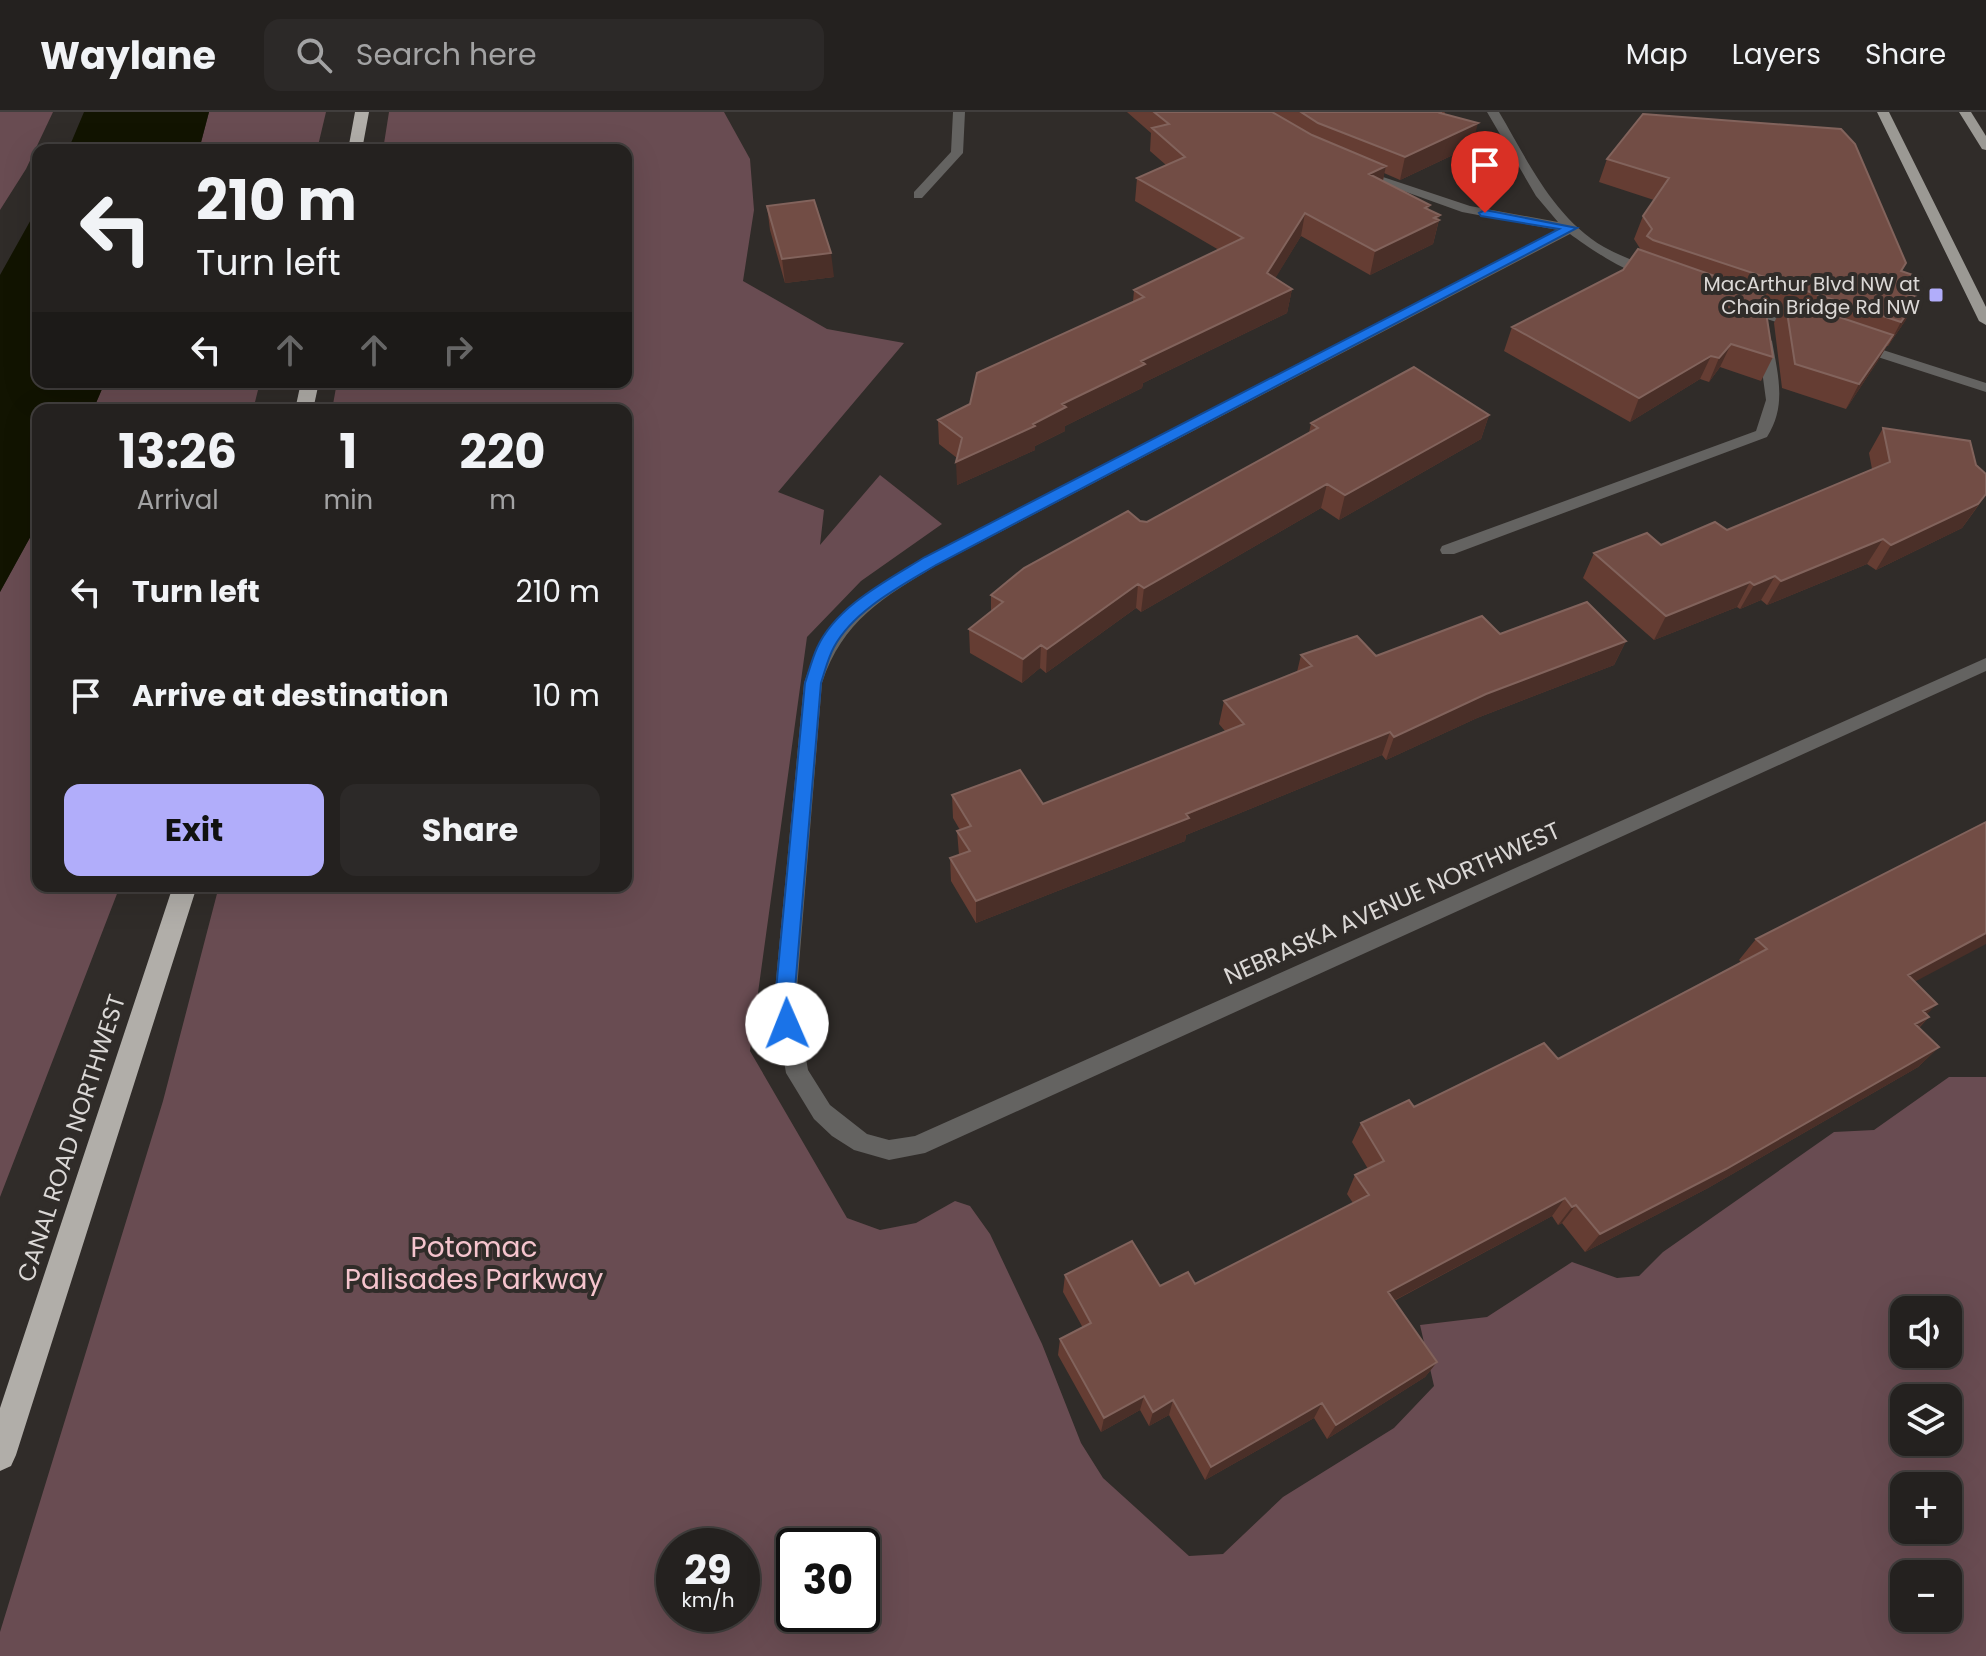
<!DOCTYPE html>
<html lang="en">
<head>
<meta charset="utf-8">
<style>
	:root { --surface:#24211f; --page:#2c2928; --text:#f1f3f6; --muted:#a3a3a4; --line:#413e3d; --accent:#b1adfa }
	body { margin:0; font-family:Poppins,sans-serif; background:var(--page); color:var(--text); height:100vh; display:flex; flex-direction:column; font-size:30px; white-space:nowrap }
	* { box-sizing:border-box; margin:0 }
	p { font-size:26px; color:var(--muted) }
	.icon { flex:none; width:44px; height:44px; fill:none; stroke:currentColor; stroke-width:2; stroke-linecap:round; stroke-linejoin:round }
	.map { position:relative; flex:1; overflow:hidden }
	.side { position:absolute; left:32px; top:292px; width:600px; height:488px; display:flex; flex-direction:column; background:var(--surface); border-radius:16px; box-shadow:0 8px 32px #0002,0 0 0 2px var(--line) }
	.side>* { flex:none }
	.guide { position:absolute; left:32px; top:32px; width:600px; height:244px; border-radius:16px; box-shadow:0 8px 32px #0002,0 0 0 2px var(--line); background:#24211f; color:var(--text); overflow:hidden }
	.buttons { position:absolute; left:1890px; top:1184px; display:grid; gap:16px }
	.buttons a { display:grid; place-items:center; width:72px; height:72px; border-radius:16px; background:var(--surface); box-shadow:0 8px 32px #0002,0 0 0 2px var(--line); font-size:40px }
	.speed { position:absolute; left:656px; top:1416px; display:flex; gap:16px; font-size:40px; font-weight:700; text-align:center }
	.speed>* { display:grid; place-content:center; width:104px; height:104px; border-radius:50%; background:var(--surface); box-shadow:0 8px 32px #0002,0 0 0 2px var(--line); line-height:1 }
	.speed small { font-size:20px; font-weight:400 }
	.speed .limit { border:4px solid #111; border-radius:12px; background:#fff; color:#111 }
	.pin { position:absolute; display:grid; place-items:center; width:68px; height:68px; color:#fff; margin:-82px -34px; border-radius:50% 50% 50% 0; rotate:-45deg; box-shadow:0 0 8px #0007 }
	.pin .icon { rotate:45deg }
	.me { position:absolute; width:88px; margin:-44px; rotate:359deg; stroke-linejoin:round; filter:drop-shadow(0 0 6px #0008) }
	.turn { display:flex; align-items:center; gap:28px; height:168px; padding:0 32px; font-size:36px }
	.turn .icon { width:104px; height:104px; stroke-width:2.5 }
	.turn b { display:block; font-size:56px; line-height:68px }
	.lanes { display:flex; align-items:center; height:76px; padding:0 32px; background:#0003; justify-content:center; gap:40px; direction:ltr }
	.lanes .off { opacity:.35 }
	.eta { display:flex; justify-content:space-evenly; align-items:center; height:136px; text-align:center }
	.eta b { font-size:48px; font-weight:700; line-height:56px }
	.button { display:flex; gap:16px; margin-top:auto; padding:16px 32px }
	.button a { flex:1; height:92px; border-radius:16px; background:var(--accent); color:#111; font-size:32px; font-weight:700; line-height:92px; text-align:center }
	.button a+a { background:var(--page); color:var(--text) }
	ul { padding:0; list-style:none }
	li { display:flex; align-items:center; gap:24px; height:104px; padding:0 32px }
	li div { flex:1 }
	li b { display:block; font-size:30px }
	li em { font-style:normal }
	header { display:flex; align-items:center; gap:48px; box-sizing:border-box; height:112px; padding:0 40px; background:var(--surface); border-bottom:2px solid var(--line) }
	header strong { font-size:38px }
	nav { display:flex; gap:44px; margin-inline-start:auto; font-size:28px }
	.search { width:560px; height:72px; background:var(--page); display:flex; align-items:center; gap:20px; box-sizing:border-box; padding:0 28px; border-radius:16px; color:var(--muted); font-size:30px }
	.map>svg:first-child { display:block }
</style>
</head>
<body>
<header>
<strong>Waylane</strong>
<div class="search"><svg class="icon" aria-label="search" viewBox="0 0 24 24"><circle cx="10" cy="10" r="6"/><path d="M15 15l6 6"/></svg>Search here</div>
<nav><a>Map</a><a>Layers</a><a>Share</a></nav>
</header>
<div class="map">
<svg width="1986" height="1544" viewBox="0 0 1986 1544">
	<rect width="100%" height="100%" fill="#302c29"/>
	<path fill="#694c52" fill-rule="evenodd" d="M0,0h53l-27,57 -26,41z
		M209,0h117l-9,38h-118z
		M389,0h335l26,47 4,51 -11,71 84,48 77,14 -126,149 46,18 -4,35 60,-70 62,49 -81,57 -54,56 -57,414 97,167 33,12 36,-7 39,-22 15,5 20,28 52,110 39,99 22,35 86,78 34,-2 60,-57 111,-69 40,-42 -14,-61 67,-8 85,-55 45,16 22,-2 24,-24 171,-120 40,-2 75,-53h37v579h-1986v-24l163,-531 56,-215h407v-476h-294l5,-28h289v-232h-243zM1904,1198h44v44h-44zM1904,1286h44v44h-44zM1904,1374h44v44h-44zM674,1434h68v68h-68zM794,1434h68v68h-68zM1904,1462h44v44h-44z
		M105,270h155l-7,28h-160z
		M38,411v363h82l-120,311v-605z"/>
	<path fill="#121401" d="M84,0h125l-10,38h-131z
		M38,95v175h67l-12,28h-55v113l-38,69v-317z"/>
	<g fill="none" stroke-linecap="round" stroke-linejoin="round">
		<path fill="#646361" fill-rule="evenodd" d="M953,0h12l-2,41 -41,45h-8v-6l37,-40z
			M1487,0h12c29,49 54,105 105,135 16,9 34,15 51,23v6c-22,3 -67,-29 -85,-42l-633,331c-53,32 -95,56 -115,118l-26,318 12,69 22,35 37,29 22,6 26,-4 1071,-478v13l-1061,482 -36,7 -35,-10 -22,-14 -18,-17 -28,-46 -12,-72 30,-318c22,-66 64,-92 121,-126l633,-327 -96,-18 -106,-38 6,-4 108,36 88,16 -22,-26z
			M1741,190l65,21 2,3 -7,4 -65,-21v-6z
			M1765,225l7,4c6,34 15,65 -5,96l-313,117h-12l-2,-4 2,-4 314,-115 10,-31 -8,-59z
			M1858,230l128,41v9l-133,-43v-6z"/>
		<path fill="#9b9994" fill-rule="evenodd" d="M1877,0h12l97,195v18l-7,-4z
			M1959,0h12l15,24v14l-4,-1z"/>
		<path fill="#b1aea9" fill-rule="evenodd" d="M355,0h14l-7,38h-14z
			M301,270h18l-6,28h-18z
			M173,774h24l-181,569 -5,11 -11,5v-63z"/>
	</g>
	<path fill="#653d33" d="M1127,0h318l-1,2 28,32 -72,34 -16,-7 -1,8 46,28 10,11 -6,24 -63,31 -69,-39 -26,42 17,11 -5,24 -144,70 -1,5 -77,38v5l-30,15v4l-78,35v-27l-18,-14 -1,-24 32,-16 163,-102 1,-12 85,-40 -84,-49 2,-23 29,-13 -16,-14 1,-18z
		M1643,2l263,149 -4,8 4,23 12,3 -13,24 -17,25h-1l-8,13 -33,50 -64,-21 -8,-65 6,-13 -15,-6 8,53 -12,24 -41,-14 -11,15 -9,-3 -70,43 -126,-71 8,-24 111,-57 18,-20 -7,-11 9,-23 11,-16 -55,-18 8,-23z
		M767,94l67,71 -49,6 -15,-53z
		M1489,303l-8,24 -142,81 -18,-12 -180,104 -5,-4 -90,65 -6,-5 -18,15 -52,-30 -1,-24 22,-17v-17l149,-74 7,1 162,-89 2,-10z
		M1883,316l93,37 10,9v21l-24,33 -86,42 -9,-6 -100,41 -6,-5 -21,9 -3,-2 -83,33 -71,-62 11,-25 67,-8 66,-15 145,-61 -3,-16z
		M1500,522l126,7 -12,24 -137,53 -91,42 -4,-5 -196,80 -1,6 -209,82 -25,-42 -1,-23 9,-3 -2,-24 3,-1 -7,-12 -1,-23 91,9 182,-73 -6,-7 5,-23 73,-29 4,-17 75,1z
		M1756,827l158,43 13,33 2,2 -10,11 20,19 -21,20 -210,121 -123,64 -23,-29 -4,2 -6,-9 -158,85 43,61 -12,15 -98,62 -13,-21 -109,62 -36,-65 -20,11 -9,-16 -39,22 -43,-77 2,-16 23,-11 -20,-36 2,-17 95,11 35,-2 158,-81 -6,-9 8,-19 13,-6 -16,-27 9,-19 53,-16 144,-48 184,-96 -3,-3z"/>
	<path fill="#4a2f28" d="M1478,11l-6,23 -72,34 5,-23z
		M1386,54l-5,23 -12,-15z
		M1430,93l-6,23 10,-10 6,-3 -7,29 -63,31 5,-24 50,-43z
		M1305,101l-4,23 -37,61 3,-24z
		M831,141l3,24 -49,6 -3,-24z
		M1292,177l-5,24 -144,70 -1,5 -77,38v5l-30,15v4l-78,35 -1,-23 77,-38 29,-20 79,-43z
		M1918,185l-13,24 -17,25 13,-24z
		M1893,223l-14,24 -33,50 13,-25z
		M1731,232l-11,23 -11,15 10,-24z
		M1711,244l-11,23 -70,43 9,-24z
		M1489,303l-8,24 -142,81 6,-25z
		M1327,372l-6,24 -180,104 3,-24z
		M1986,382l-24,34 -86,42 15,-25z
		M1883,427l-16,25 -100,41 14,-24z
		M1775,464l-14,24 -21,9 14,-24z
		M1750,470l-13,25 -83,33 12,-24z
		M1138,472l-2,24 -90,65 1,-24z
		M1626,529l-12,24 -137,53 -91,42 8,-23 92,-43z
		M1041,533l-1,23 -18,15 1,-24z
		M1390,620l-8,23 -196,80 -1,6 -209,82v-22z
		M1986,821v11l-98,52 20,-21z
		M1937,892l-18,18 10,-5 -21,21 -14,7 29,-34z
		M1939,935l-21,20 -210,121 -123,64 15,-18z
		M1565,1086l-13,18 -174,93 10,-17z
		M1576,1093l-14,18 -4,2 14,-18z
		M1437,1250l-12,15 -98,62 9,-14z
		M1144,1284l-4,14 -39,22 3,-14z
		M1173,1288l-4,15 -20,11 4,-14z
		M1322,1291l-8,15 -109,62 6,-13z"/>
	<path fill="#724d45" stroke="#82635c" stroke-width="2" d="M1154,0h118l40,23 74,31 -17,8 61,31 -5,3 15,7 -6,3 5,2 -64,31 -70,-38 -38,60 25,16 -151,72 4,3 -83,40 4,3 -33,17 2,2 -79,36 6,-24 -24,-18 32,-16 7,-31 167,-76 -10,-7 109,-52 -106,-60 48,-21 -33,-29 17,-4z
		M1301,0h140l-1,1 38,10 -73,34 -87,-34z
		M1643,2l198,15 14,15 51,119 -5,8 15,5 -10,18 12,3 -17,25 -248,-82 -6,-4 5,-7 -9,-13 26,-38 -62,-19z
		M814,88l17,53 -49,6 -15,-53z
		M1638,137l125,44 10,64 -42,-13 -12,14 -8,-2 -72,42 -127,-71 111,-57z
		M1785,187l108,36 -34,49 -64,-20z
		M1414,255l75,48 -144,80 -18,-11 -183,104 -6,-4 -91,65 -6,-4 -18,14 -54,-30 34,-27 -12,-7 33,-27 104,-57 12,10 7,1 171,-94 -7,-5z
		M1883,316l87,13 6,24 10,9v20l-8,10 -87,41 -8,-6 -102,42 -6,-5 -21,9 -4,-3 -84,34 -72,-63 53,-20 14,12 54,-23 12,8 163,-68z
		M1587,490l39,39 -140,53 -92,43 -4,-5 -204,82 3,4 -213,83 -26,-43 20,-7 -13,-20 14,-5 -19,-31 68,-25 23,34 201,-80 -20,-23 88,-35 -11,-11 56,-19 19,20 106,-40 18,18z
		M1986,710v111l-78,42 29,29 -14,7 6,6 -14,7 24,23 -213,122 -126,65 -24,-29 -4,2 -7,-9 -177,94 49,70 -101,63 -14,-22 -111,64 -38,-67 -20,12 -9,-16 -40,22 -44,-79 31,-16 -26,-48 67,-34 28,45 28,-14 7,12 174,-89 -14,-20 29,-14 -23,-38 48,-23 5,7 130,-64 14,16 209,-110 -11,-10z"/>
	<path fill="#1a73e8" stroke="#114b97" stroke-width="2" d="M1485,98l92,18 -641,337c-35,21 -82,45 -102,82 -6,11 -9,24 -13,36l-27,318 3,23 -3,6 -7,2 -7,-2 -5,-29 30,-318c4,-12 7,-24 12,-35 19,-42 71,-68 108,-91l634,-328 -78,-13 -2,-3z"/>
	<rect fill="#b1adfa" stroke="#302c29" stroke-width="3" x="1928" y="175" width="16" height="16" rx="4"/>
	<g text-anchor="middle" dominant-baseline="central" stroke-width="8" stroke-linejoin="round" paint-order="stroke">
		<g font-size="20" fill="#dbd8d6" stroke="#302c29" text-anchor="end">
			<text x="1920" y="172">MacArthur Blvd NW at<tspan x="1920" dy="23">Chain Bridge Rd NW</tspan></text>
		</g>
		<g font-size="24" fill="#dbd8d6" stroke="#302c29">
			<text transform="translate(1392 791) rotate(-24)">NEBRASKA AVENUE NORTHWEST</text>
			<text transform="translate(71 1026) rotate(-72)">CANAL ROAD NORTHWEST</text>
		</g>
		<g font-size="28" fill="#f5c4cd" stroke="#302c29">
			<text x="474" y="1135">Potomac<tspan x="474" dy="32">Palisades Parkway</tspan></text>
		</g>
	</g>
</svg>
<div class="buttons">
<a><svg class="icon" aria-label="sound" viewBox="0 0 24 24"><path d="M4 9h4l5-4v14l-5-4H4zM17 9q2 3 0 6"/></svg></a>
<a><svg class="icon" aria-label="layers" viewBox="0 0 24 24"><path d="M12 4l9 5-9 5-9-5zM3 14l9 5 9-5"/></svg></a>
<a>+</a>
<a>−</a>
</div>
<div class="speed"><div>29<small>km/h</small></div><div class="limit">30</div></div>
<div class="pin" style="left:1485px;top:101px;background:#d93025"><svg class="icon" aria-label="arrive" viewBox="0 0 24 24"><path d="M6 21V4h12l-3 4 3 4H6"/></svg></div>
<svg class="me" style="left:787px;top:912px" viewBox="-20 -20 40 40"><circle r="19" fill="#fff"/><path d="M0-13L10 11 0 6-10 11z" fill="#1a73e8"/></svg>
<div class="guide">
<div class="turn"><svg class="icon" aria-label="left" viewBox="0 0 24 24"><path d="M17 20v-9H6M10 6l-5 5 5 5"/></svg><div><b>210 m</b>Turn left</div></div>
<div class="lanes"><svg class="icon" aria-label="left" viewBox="0 0 24 24"><path d="M17 20v-9H6M10 6l-5 5 5 5"/></svg><svg class="icon off" aria-label="ahead" viewBox="0 0 24 24"><path d="M12 20V5M6 11l6-6 6 6"/></svg><svg class="icon off" aria-label="ahead" viewBox="0 0 24 24"><path d="M12 20V5M6 11l6-6 6 6"/></svg><svg class="icon off" aria-label="right" viewBox="0 0 24 24"><path d="M7 20v-9h11M14 6l5 5-5 5"/></svg></div>
</div>
<section class="side">
<div class="eta">
<div><b>13:26</b><p>Arrival</p></div>
<div><b>1</b><p>min</p></div>
<div><b>220</b><p>m</p></div>
</div>
<ul>
<li><svg class="icon" aria-label="left" viewBox="0 0 24 24"><path d="M17 20v-9H6M10 6l-5 5 5 5"/></svg><div><b>Turn left</b></div><em>210 m</em></li>
<li><svg class="icon" aria-label="arrive" viewBox="0 0 24 24"><path d="M6 21V4h12l-3 4 3 4H6"/></svg><div><b>Arrive at destination</b></div><em>10 m</em></li>
</ul>
<div class="button"><a>Exit</a><a>Share</a></div>
</section>
</div>
</body>
</html>
